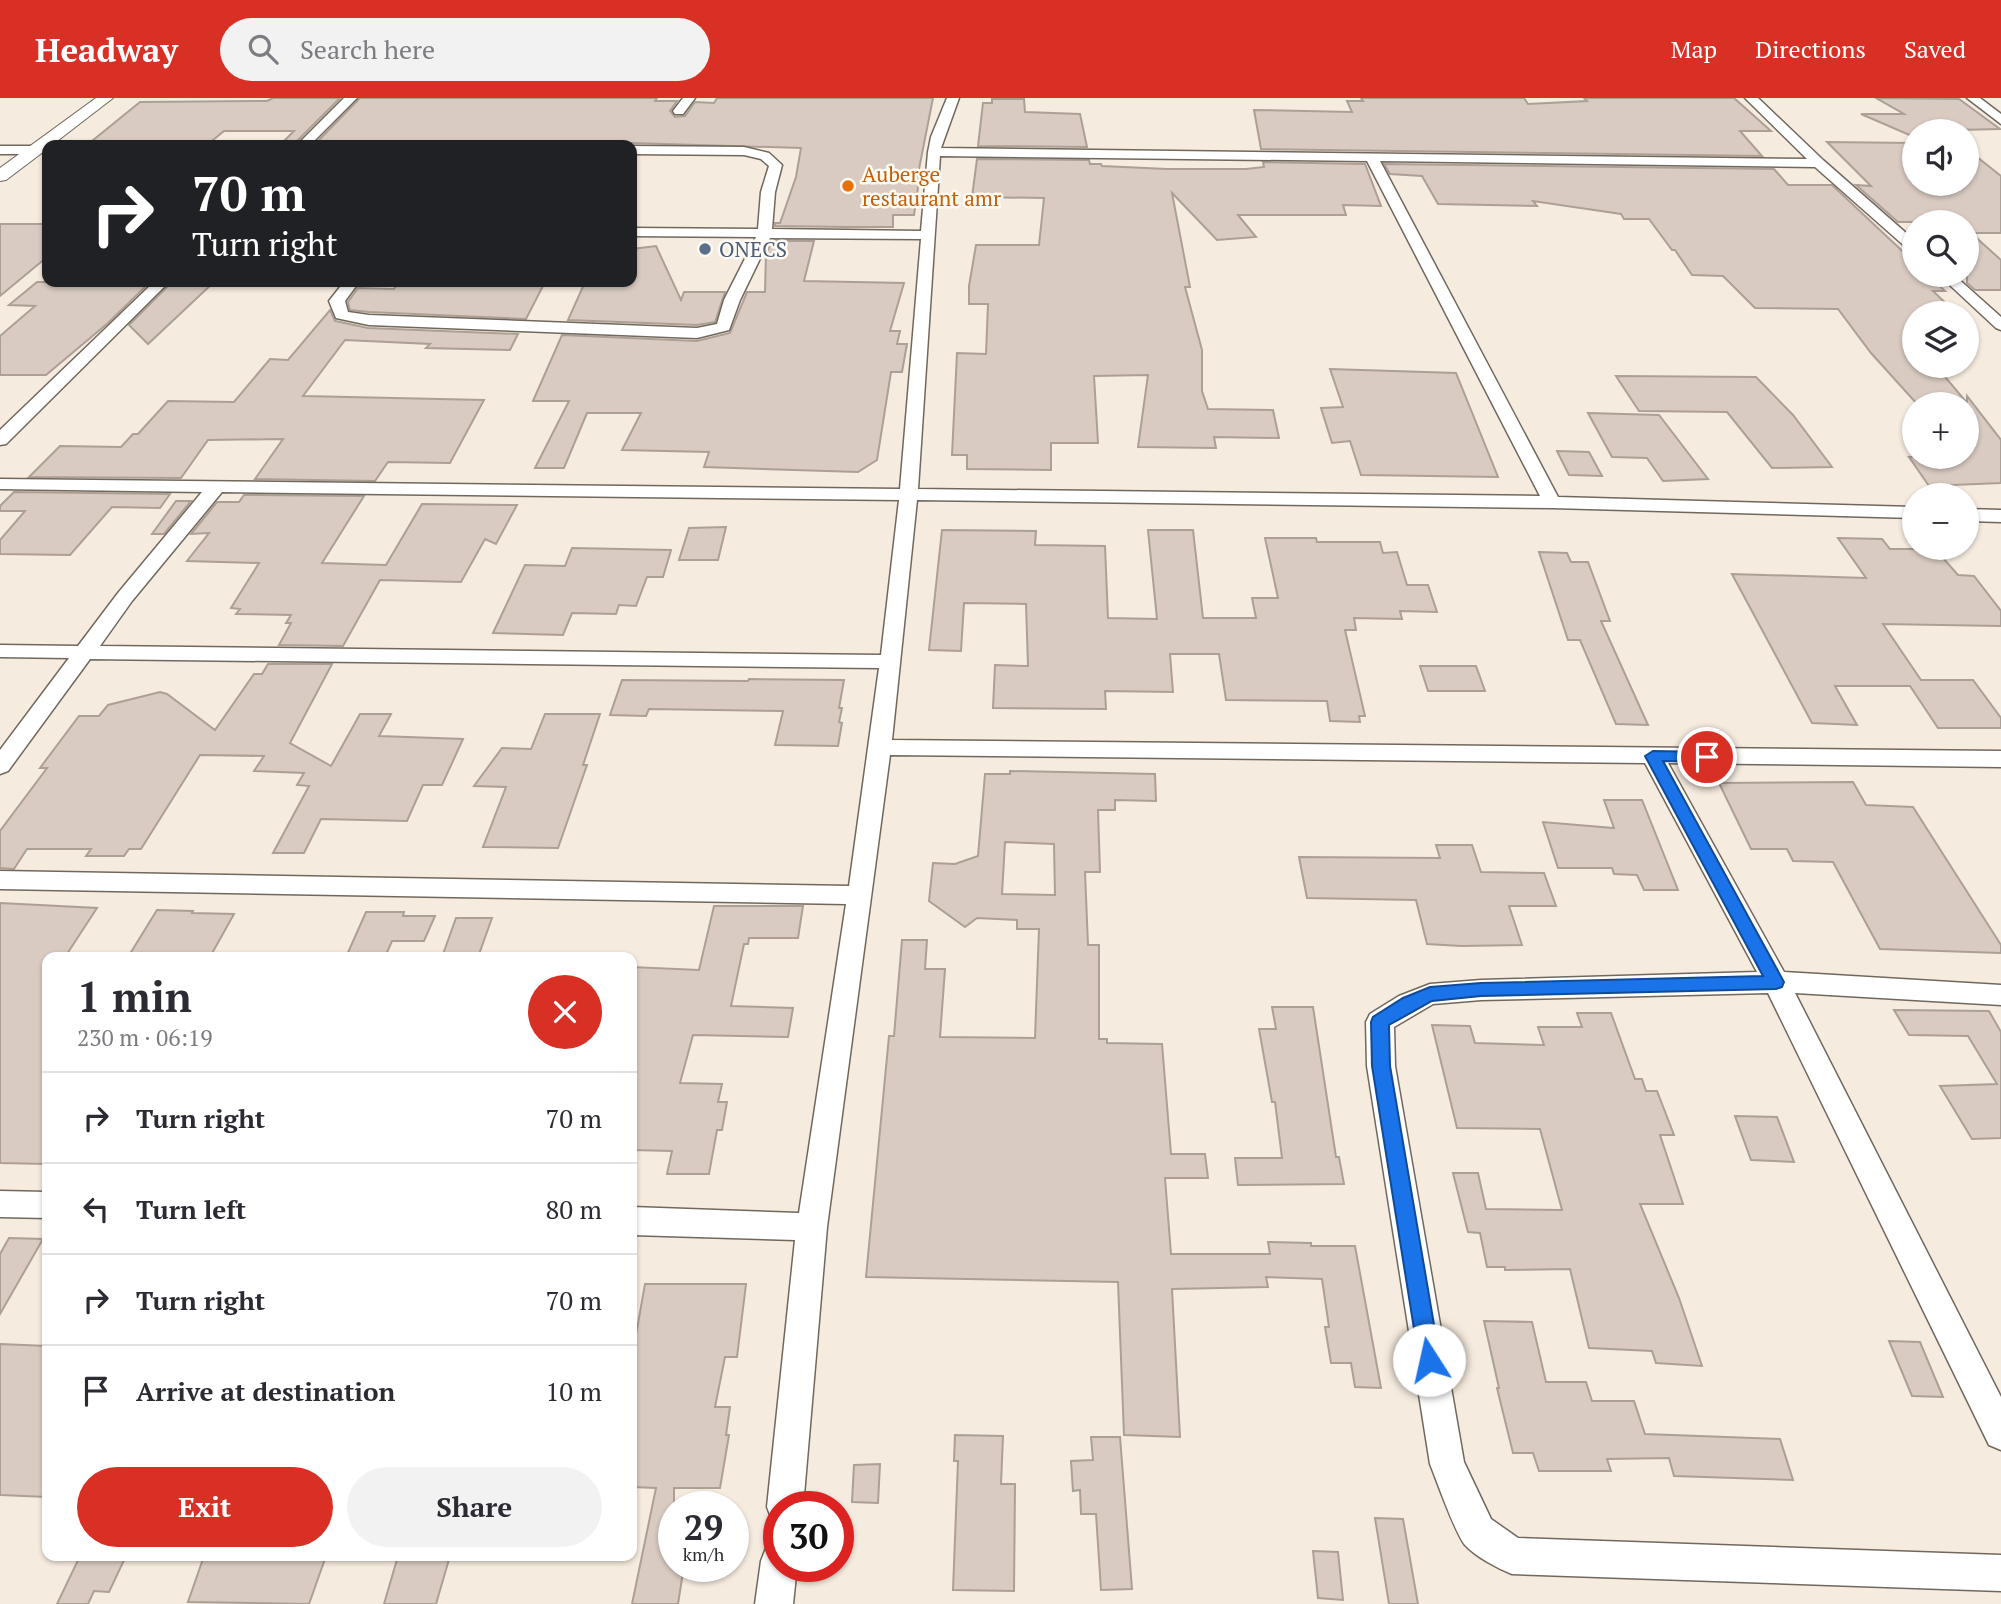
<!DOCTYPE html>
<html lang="en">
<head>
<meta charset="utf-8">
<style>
	:root { --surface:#fff; --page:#f2f2f3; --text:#2b2b33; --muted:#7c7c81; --line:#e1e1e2; --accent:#d93025 }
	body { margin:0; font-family:"PT Serif",serif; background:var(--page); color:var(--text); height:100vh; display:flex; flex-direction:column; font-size:26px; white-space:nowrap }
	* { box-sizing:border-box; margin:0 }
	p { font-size:23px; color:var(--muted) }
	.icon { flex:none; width:38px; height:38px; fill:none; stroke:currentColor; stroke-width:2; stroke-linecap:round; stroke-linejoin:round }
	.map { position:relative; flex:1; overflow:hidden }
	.details { position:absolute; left:42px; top:854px; width:595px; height:609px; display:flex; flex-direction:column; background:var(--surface); border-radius:14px; box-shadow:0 2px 5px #0004 }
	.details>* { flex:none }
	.guide { position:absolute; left:42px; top:42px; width:595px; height:147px; border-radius:14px; box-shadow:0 2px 5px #0004; background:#202124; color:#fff; overflow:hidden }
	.tools { position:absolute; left:1902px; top:21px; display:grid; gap:14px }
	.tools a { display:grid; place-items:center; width:77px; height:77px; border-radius:50%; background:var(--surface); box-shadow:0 2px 5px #0004; font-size:35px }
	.speed { position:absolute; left:658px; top:1393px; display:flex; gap:14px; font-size:35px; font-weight:700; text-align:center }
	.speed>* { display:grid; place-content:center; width:91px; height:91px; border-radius:50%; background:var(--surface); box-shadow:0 2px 5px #0004; line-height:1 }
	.speed small { font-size:18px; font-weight:400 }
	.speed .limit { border:10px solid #d22; background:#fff; color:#111 }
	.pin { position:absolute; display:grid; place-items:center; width:60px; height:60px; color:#fff; margin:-30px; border:4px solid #fff; border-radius:50%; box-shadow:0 2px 7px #0007 }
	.me { position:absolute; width:77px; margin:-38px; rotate:350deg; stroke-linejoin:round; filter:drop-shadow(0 0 5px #0008) }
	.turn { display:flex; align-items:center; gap:24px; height:147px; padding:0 35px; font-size:32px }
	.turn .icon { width:91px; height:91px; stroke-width:2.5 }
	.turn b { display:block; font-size:49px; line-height:60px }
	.round { display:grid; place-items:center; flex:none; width:74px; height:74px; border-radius:37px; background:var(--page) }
	.summary { display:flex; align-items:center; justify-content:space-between; height:119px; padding:0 35px }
	h1 { font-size:42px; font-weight:700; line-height:52px }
	.button { display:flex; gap:14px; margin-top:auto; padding:14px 35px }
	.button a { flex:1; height:80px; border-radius:42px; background:var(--accent); color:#fff; font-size:28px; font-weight:700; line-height:80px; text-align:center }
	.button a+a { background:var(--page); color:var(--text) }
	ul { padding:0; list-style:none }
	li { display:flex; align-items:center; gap:21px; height:91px; padding:0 35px; border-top:2px solid var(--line) }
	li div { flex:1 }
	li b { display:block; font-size:26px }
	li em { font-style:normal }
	header { display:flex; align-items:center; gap:42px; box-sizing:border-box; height:98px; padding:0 35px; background:var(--accent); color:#fff }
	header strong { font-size:33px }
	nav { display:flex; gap:38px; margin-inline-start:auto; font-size:24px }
	.search { width:490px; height:63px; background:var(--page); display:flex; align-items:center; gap:18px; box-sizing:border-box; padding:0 24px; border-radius:38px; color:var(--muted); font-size:26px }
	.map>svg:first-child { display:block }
</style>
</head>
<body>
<header>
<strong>Headway</strong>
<div class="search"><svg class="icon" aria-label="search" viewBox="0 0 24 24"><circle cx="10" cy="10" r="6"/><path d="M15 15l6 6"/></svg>Search here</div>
<nav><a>Map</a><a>Directions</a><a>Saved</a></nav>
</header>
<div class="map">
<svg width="2001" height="1506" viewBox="0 0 2001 1506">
	<rect width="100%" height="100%" fill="#f6ebdf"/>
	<path fill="#d9cbc2" stroke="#ac9f96" stroke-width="2" fill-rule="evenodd" d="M273,0h67l-43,43h-13l10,-10h-70l-17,14h-120l53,-43 127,-1z
		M360,0h297l-2,3h22l-7,10 5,6 10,-1 10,-14 19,1 3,-5h216l-15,76h2l-6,41h-21v12h-46l-72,-1v-3h5l16,-46 5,-29 -169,-5 -301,2 3,-3h-17z
		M1361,0h163l4,6 59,-3 -3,-3h150l37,33h-31l22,25 -501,-7 -7,-39 98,2 -5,-11h16z
		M1876,0l83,1 41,30 -86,2v6l-53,-23h43z
		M992,1h32l1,13 55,2 7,33 -109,-1 5,-43h9z
		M1827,44l87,1v41h53v-35l34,27v57h-30l30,27v30h-26l-8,-7v-61h-69l-42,-37 15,1z
		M977,61l112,1 1,4h11l1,2 65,3h79l18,-2 -1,-5 102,2 16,42 -38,-1 3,10h-108l18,22 -39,3 -45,-47 18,94h-5l17,63v41l6,18 65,1 6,28 -65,-1 2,11 -78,-1 10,-72 -54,1 4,67h-47v27l-84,-1v-14h-15l5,-102 29,1 2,-50h-19v-18l7,-41h63l5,-47 -72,-1z
		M1384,66l390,5 14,16h44l82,77v13h14l17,16h-12l23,22h-42v53h22l31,37v-7l34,44v43l-72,3 -20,-29h58v-53h-50l-46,-51 -33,-44 -83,-1 -32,-32 -31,-1 -17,-25h-3l-23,-31h-25l-3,-5 -88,-13 4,5 -99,-2 -16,-28 -32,-2z
		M0,126h47v33l-47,39z
		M772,143h42l-10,40 100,2 -14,48h10l-3,13h10l-5,28h-11l-14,88 -19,12 -154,-5 5,-15 -87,-2 19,-37h-54l-23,55h-29l34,-67h-36l29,-66 135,6 33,-8 17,-41h18l1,-39z
		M656,148l25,54 3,-8h41l-10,30 -18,3 -129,-5 17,-38h47v-33z
		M37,184h113l-42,41 -62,52h-46v-39l35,-30 -26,-1z
		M172,184h42l-66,62 -19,-19z
		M545,184l-19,37 -157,-7 -19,-2 -2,-8 10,-14 36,1 3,-5z
		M330,212l5,11 33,7 150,6 -8,16 -84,-2 4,-4 -85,-4 -42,56 181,4 -34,63 -62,-1 -13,19 -120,-2 28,-40 -75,1 -27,38 -152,-1 31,-31 61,1 12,-13h5l30,-33 66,1 36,-43 18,1z
		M1330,271l126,4 42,104 -137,-2 -11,-34 -18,2 -11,-35 22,-1z
		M1616,278l140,1 37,38 39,52 -60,1 -45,-56 -88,-1z
		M1588,315l71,2 49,64 -45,2 -16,-23 -35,-1z
		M1557,353l32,1 13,24 -33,-1z
		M14,394l156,2 -10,14 -48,-1 -42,48 -70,-1v-14l25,-29h-25v-5z
		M244,397l120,1 -42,67 64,2 36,-61 95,1 -21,39 -11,-5 -24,43 -81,-2 -37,66 -64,-1 12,-22h-5l5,-8 -55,-1 4,-5 -9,-1 28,-45 -72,-2 22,-28 -18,1 26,-32h22z
		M176,403h15l-27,33h-12z
		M726,429l-8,33h-39l10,-32z
		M942,432l94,1 -1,14 70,1 3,72 49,1 -9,-89h45l10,88h53l-4,-20h26l-13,-60h51l1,4h63l3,11 14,-1 10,33h21l9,27 -37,-1 2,8 -48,-1 2,12h-11l20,86h-6l1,6 -30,-1 -3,-20 -101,-1 -7,-46h-49l3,38 -68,-1 1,18 -113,-1 2,-43 33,1 -2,-62 -62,-1 -3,48 -32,-1z
		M1838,440l44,1 8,10h45l23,26 16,1 27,35v15l-118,-2 38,56h52l28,38v10h-63l-28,-42h-75l22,39 -45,-2 -80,-149 134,4z
		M572,450l99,2 -8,27h-16l-11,29 -17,-1 -3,9 -44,-1 -9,22 -70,-2 32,-68 40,1z
		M1539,454l28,1 4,9h17l22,59h-9l47,104 -32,-1 -36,-84h-12z
		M268,566h64l-42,79 41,23 29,-52h31l-12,22 84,3 -21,46h-19l-16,36 -86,-2 -17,34h-31l36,-67 -12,-1 7,-12 -50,-2 10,-15 -64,-1 -59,94h-12l-5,7h-38l5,-7h-64l-13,20 -14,-1v-37l47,-63h-7l39,-52h20l9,-11 52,-13 7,2 48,36 39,-56h8z
		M1420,568h56l9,25h-57z
		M749,581l95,1 -5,28h3l-3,14 3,1 -4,23 -63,-1 8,-34 -134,-2 -3,7 -36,-1 12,-35 126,1z
		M545,616h55l-17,51h4l-29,83 -75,-1 23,-60 -32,-1 28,-38 29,1z
		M1010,673l145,3 1,27 -41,-1v10h-17l2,62h-15l3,73h11v94h8v4l55,1 9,110h34l3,24h-43l6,76h99l-2,-12 43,1v3h44l26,142 -26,-1 -4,-24h-20l-6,-36h4l-7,-48 -56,-2 2,10 -96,2 8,148 -56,-2 -6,-153 -252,-5 23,-241h5l8,-96h25l-2,29h20l-5,68 95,1 4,-109h-22v-9l-40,-2 -12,9 -36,-26 4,-38 22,1 23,-8 7,-82h25zM1005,744l49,2 1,51 -53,-1z
		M1853,684l13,23 47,2 88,138v8l-121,-4 -47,-87 -40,-1 -6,-12h-36l-32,-66z
		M1604,702h38l36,90h-34l-7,-15 -23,-1 -2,-6h-54l-15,-46 71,6z
		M1436,747h36l9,27 63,1 12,33h-47l13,39 -61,1 -34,-2 -11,-44 -109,-2 -8,-41 141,1z
		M0,805l97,5 -32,49h-18v207l-47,-1z
		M714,808h89l-5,32h-49l-1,6h-4l-13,62 62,2 -5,29 -95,-2 -13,48 42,1 -4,18h9l-5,28h-5l-8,44h-42l5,-23 -40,-1v-183l67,3z
		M157,812l36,1 -1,2 42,1 -24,43h-82z
		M366,814h38l-1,4h32l-11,25h-32l-7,16h-39z
		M456,820h36l-14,39h-36z
		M1272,909h41l23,150h3l5,27 -106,1 -3,-27h47l-7,-56h-3l-13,-73h17z
		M1894,912l95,1 12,21v106l-29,1 -32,-53 57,-2 -29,-48 -59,-1z
		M1577,915h34l24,66h7l4,12h11l17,44h-14l23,69h-43l39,94 23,68 -46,-3 -4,-12 -63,-3 -19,-79 -65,1v-3h-18l-7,-34 -12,-1 -15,-59h25l8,36 76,1 -22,-81 -83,-1 -25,-103 38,1 5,17 69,2 -6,-18h44z
		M1735,1018l42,1 17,45 -43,-2z
		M9,1140l34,1 -43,75v-60z
		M645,1186h101l-9,73h-12l-10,50h15l-4,28h3l-9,53h-46v78h10l-6,38h-46l24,-116 -24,-1v-130z
		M1484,1223l48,1 14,60h40l6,19h42l11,33 135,5 13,41 -119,-4 -5,-18 -62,1 4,12h-72l-6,-18h-20l-16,-65h2z
		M1889,1243l31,1 23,55 -31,-1z
		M0,1246l47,2v151l-47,-2z
		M955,1337l48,1 -2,48h14l-1,107 -61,-1 5,-129h-4z
		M1091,1339h29l12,152 -31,1 -5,-76h-15l-1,-24 -7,1 -2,-30 22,-1z
		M880,1366l-2,39 -26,-1 2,-37z
		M1375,1420l28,1 15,85h-29z
		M1313,1453l25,1 5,48 -25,-2z
		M80,1458h46l-17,36 -15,-1 -6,13h-31z
		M204,1458h122l-17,48 -121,-2z
		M398,1458h52l-14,48h-52z"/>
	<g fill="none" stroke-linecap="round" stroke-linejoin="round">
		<g stroke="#71685d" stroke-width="3">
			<path id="minor" d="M344,0h13l-47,47h-13z
				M683,0h12l-12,16h-8l-2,-3z
				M947,0h12l-18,50 866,11 -62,-61h13l65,62 91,80v11l-5,-1 -94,-83 -435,-6 178,336 356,10v11l-362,-10 -635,-8 -25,240 1109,11v16l-333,-4 116,209 217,13v20l-206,-12 206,404v53l-12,-5 -221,-452 -287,7 -48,4 -39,23 1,39 69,396 27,57 27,19 483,17v36l-489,-17c-15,-6 -36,-17 -47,-29 -10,-12 -28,-64 -35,-81l-63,-398 -1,-44 4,-8 29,-18 31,-12 51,-4 276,-8 -112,-209 -755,-8 -63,472 -24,280h-24v15l-7,-2 -5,-13 28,-267 -163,-5v-28l167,6 47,-309 -846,-15v-18l849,15 30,-218 -789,-9 -82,112 -8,3v-24l69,-92 -69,-1v-12l78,1 40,-53 84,-101 -202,-3v-10l900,10 21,-250 -151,-1 -30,62 -11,30 -32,8 -328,-13 -33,-7 -7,-17 15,-19h15l-14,19 3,11 21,3 328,13 20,-4 7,-24 32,-63 -124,-1v-8l126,1 3,-37 8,-26 -8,-7 -17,-4 -112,-1v-8l112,1 25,6 13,12 -7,27 -3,37 149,2 7,-79 3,-15zM940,58l427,5 173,335 -622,-7zM222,394l677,8 -18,155 -781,-9 32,-45z
				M1967,0h13l21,16v10z
				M0,48h34l6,4 -6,4h-34z
				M1939,177h15l47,42v13l-5,-2z
				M154,184h15l-163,162 -6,1v-15z
				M1967,411l34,1v12l-34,-1z
				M0,1093l47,1v26l-47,-1z
				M779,1445v23h18l-4,38h-38l6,-43 5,-13z"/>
		</g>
		<g stroke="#71685d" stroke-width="2">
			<path id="tertiary" d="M96,0h17l-61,47h-5v4l-41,31 -6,1v-13z"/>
		</g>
		<use href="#minor" fill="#fff" fill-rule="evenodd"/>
		<use href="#tertiary" fill="#fff" fill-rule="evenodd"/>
	</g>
	<path fill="#1a73e8" stroke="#114b97" stroke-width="2" d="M1653,653l54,1 7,5 -7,5 -44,-1 121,221 -2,5 -6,2 -295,7 -49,5 -43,24 1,41 50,294 -3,8 -8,3 -7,-3 -3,-8 -47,-294 -1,-44 2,-5 30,-19 27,-11 51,-4 282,-7 -118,-220z"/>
	<circle fill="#e8710a" stroke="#fefaf5" stroke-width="2.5" cx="848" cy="88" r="7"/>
	<circle fill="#5c6f8a" stroke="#fefaf5" stroke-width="2.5" cx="705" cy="151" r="7"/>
	<g text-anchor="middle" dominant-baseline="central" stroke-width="5" stroke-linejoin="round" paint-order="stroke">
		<g font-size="21" fill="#c56008" stroke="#fefaf5" text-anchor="start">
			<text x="862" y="76">Auberge<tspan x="862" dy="24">restaurant amr</tspan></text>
		</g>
		<g font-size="21" fill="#4e5e75" stroke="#fefaf5" text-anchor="start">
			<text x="719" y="151">ONECS</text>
		</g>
	</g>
</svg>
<div class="tools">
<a><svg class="icon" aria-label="sound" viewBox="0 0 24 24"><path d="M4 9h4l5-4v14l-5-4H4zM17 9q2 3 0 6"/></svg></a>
<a><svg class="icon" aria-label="search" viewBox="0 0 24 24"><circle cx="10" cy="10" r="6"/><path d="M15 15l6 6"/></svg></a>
<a><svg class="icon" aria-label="layers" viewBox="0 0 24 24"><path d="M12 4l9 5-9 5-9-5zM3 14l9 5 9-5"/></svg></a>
<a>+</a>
<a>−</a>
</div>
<div class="speed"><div>29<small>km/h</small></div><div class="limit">30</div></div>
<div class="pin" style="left:1707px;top:659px;background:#d93025"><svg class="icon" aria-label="arrive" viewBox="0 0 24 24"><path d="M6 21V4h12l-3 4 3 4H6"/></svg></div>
<svg class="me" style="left:1429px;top:1262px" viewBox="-20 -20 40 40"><circle r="19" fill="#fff"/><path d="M0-13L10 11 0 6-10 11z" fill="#1a73e8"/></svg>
<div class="guide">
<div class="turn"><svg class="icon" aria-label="right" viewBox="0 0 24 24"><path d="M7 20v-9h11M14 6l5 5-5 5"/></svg><div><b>70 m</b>Turn right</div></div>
</div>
<section class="details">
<div class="summary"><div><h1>1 min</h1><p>230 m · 06:19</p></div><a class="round" style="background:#d93025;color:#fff"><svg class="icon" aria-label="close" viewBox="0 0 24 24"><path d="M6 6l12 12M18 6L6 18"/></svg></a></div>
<ul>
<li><svg class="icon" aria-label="right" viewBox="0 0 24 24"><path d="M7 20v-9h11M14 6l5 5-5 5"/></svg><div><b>Turn right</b></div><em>70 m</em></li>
<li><svg class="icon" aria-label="left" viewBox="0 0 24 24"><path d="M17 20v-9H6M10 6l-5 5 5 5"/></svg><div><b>Turn left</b></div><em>80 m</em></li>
<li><svg class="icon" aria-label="right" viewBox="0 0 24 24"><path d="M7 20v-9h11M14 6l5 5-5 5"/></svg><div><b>Turn right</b></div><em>70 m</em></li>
<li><svg class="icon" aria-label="arrive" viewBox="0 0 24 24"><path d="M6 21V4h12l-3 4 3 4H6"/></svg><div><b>Arrive at destination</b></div><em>10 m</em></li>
</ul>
<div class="button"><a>Exit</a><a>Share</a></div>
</section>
</div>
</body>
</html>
